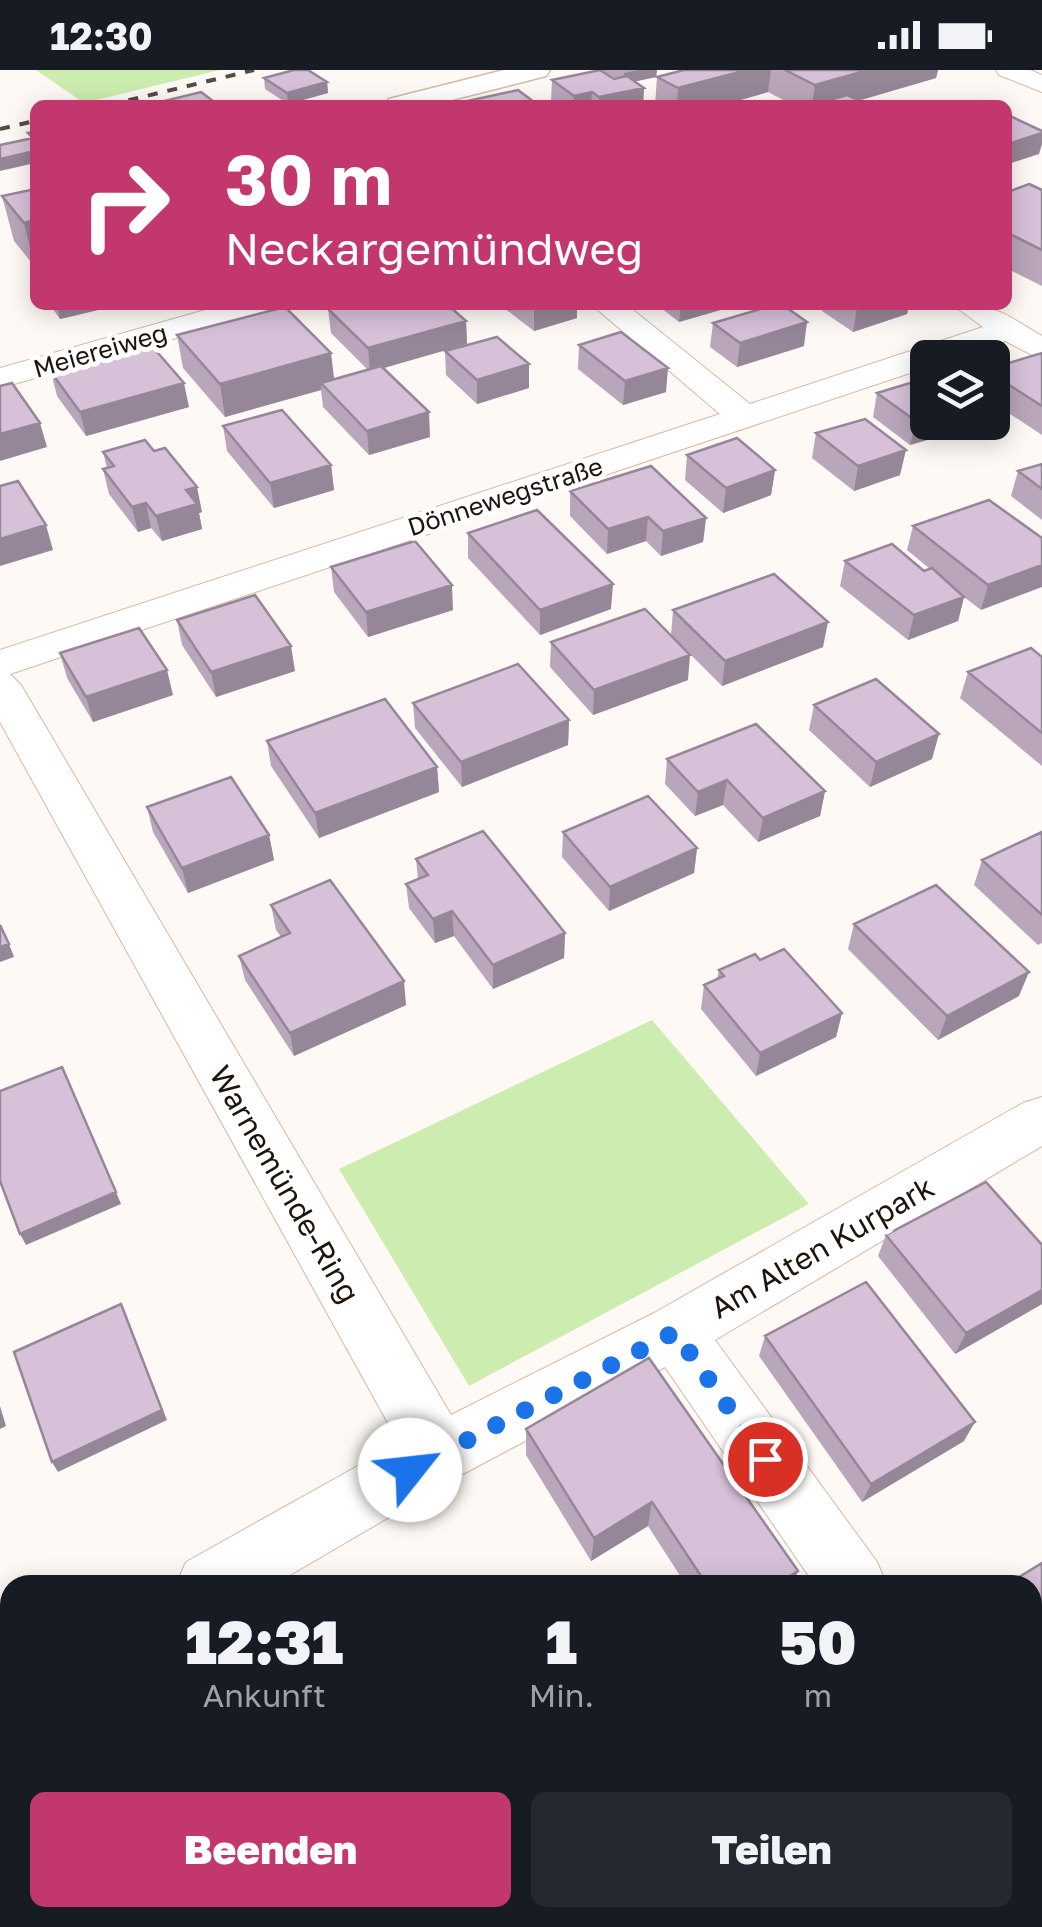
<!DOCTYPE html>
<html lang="de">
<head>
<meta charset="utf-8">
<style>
	:root { --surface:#171b24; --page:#242831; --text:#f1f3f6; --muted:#9ea1a6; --accent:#c2376d }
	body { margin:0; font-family:"Golos Text",sans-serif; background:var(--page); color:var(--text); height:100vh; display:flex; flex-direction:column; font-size:38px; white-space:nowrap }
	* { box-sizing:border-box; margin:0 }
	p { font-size:32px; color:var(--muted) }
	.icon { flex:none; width:55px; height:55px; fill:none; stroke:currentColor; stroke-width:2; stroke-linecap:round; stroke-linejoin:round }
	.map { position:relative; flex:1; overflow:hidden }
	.side { position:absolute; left:0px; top:1505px; width:1042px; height:352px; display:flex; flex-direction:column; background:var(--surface); border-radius:30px 30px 0 0; box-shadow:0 5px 25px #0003 }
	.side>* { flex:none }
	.guide { position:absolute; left:30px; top:30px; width:982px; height:210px; border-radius:15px; box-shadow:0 5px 25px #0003; background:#c2376d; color:#fff; overflow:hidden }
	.buttons { position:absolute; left:910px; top:270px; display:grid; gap:20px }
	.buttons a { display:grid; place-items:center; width:100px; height:100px; border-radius:15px; background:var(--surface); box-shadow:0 5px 25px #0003; font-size:50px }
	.pin { position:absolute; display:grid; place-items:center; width:85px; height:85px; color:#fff; margin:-42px; border:5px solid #fff; border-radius:50%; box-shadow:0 2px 10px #0007 }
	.me { position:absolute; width:110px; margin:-55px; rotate:61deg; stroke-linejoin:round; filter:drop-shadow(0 0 8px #0008) }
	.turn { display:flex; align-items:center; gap:35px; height:210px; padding:0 30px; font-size:45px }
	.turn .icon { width:130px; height:130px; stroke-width:2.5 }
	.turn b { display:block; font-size:70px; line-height:85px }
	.eta { display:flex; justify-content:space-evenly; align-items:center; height:170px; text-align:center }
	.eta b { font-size:60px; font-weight:800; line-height:70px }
	.action { display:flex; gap:20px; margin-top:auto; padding:20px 30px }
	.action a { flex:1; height:115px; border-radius:15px; background:var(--accent); color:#fff; font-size:40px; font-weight:800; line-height:115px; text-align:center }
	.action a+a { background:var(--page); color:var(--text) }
	.status { display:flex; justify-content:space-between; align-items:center; height:70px; padding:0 50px; background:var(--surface); direction:ltr }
	.status svg { height:28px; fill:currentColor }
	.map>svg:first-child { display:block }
</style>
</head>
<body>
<div class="status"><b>12:30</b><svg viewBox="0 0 49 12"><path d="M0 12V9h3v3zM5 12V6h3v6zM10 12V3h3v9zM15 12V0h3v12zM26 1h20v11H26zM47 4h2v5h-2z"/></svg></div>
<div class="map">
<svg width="1042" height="1857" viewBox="0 0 1042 1857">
	<rect width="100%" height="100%" fill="#fef9f4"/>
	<path fill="#cdedb0" d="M36,0h184l-136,33z
		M652,950l157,184 -340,182 -130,-217z"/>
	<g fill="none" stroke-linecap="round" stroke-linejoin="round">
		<g stroke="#d3baa5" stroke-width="2">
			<path id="minor" d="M996,0h34l12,5v17l-43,-17z
				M223,235h50l-5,7 -268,76v-20z
				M592,235h35l123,99 233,-77 -30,-22c45,0 52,9 89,31v24l-37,-19 -49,17h-28v9l-918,307 11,11 430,730 203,-102 369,-210 19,-6v49l-327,194 162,222 10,23h-72l-150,-218 -204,108 -188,110h-97l10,-23 213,-119 -399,-721v-72l720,-236z
				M10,1591v70l-10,5v-70z
				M1032,1730l10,4v82l-10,-4z"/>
		</g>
		<g stroke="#d3baa5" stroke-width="3">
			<path id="tertiary" d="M504,0h46l-4,6 -114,29h-47l4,-6z"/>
		</g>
		<use href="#minor" fill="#fff" fill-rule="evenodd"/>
		<use href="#tertiary" fill="#fff" fill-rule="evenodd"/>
		<path stroke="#534b44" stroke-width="4" stroke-dasharray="10 10" stroke-linecap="butt" d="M109,35l145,-35
			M0,59l35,-8"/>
	</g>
	<path fill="#b9a6bb" d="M601,0h56l-1,7 -21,4 9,7 -1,17h-87l-5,-3 1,-22 63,-2z
		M684,0h254l-2,8 -78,23 9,4h-74l-25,-13 -45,13h-68l2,-28z
		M264,8l63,4 1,11 -40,11 -23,-15z
		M35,119v86l-2,-7 2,-1 -21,-26 -12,-45z
		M1042,120v96l-34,-17v-77z
		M50,235h69l-59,14z
		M500,235h77v13l-43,13z
		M657,235h77v1l-55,16z
		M823,235h86l-2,9 -54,18 -31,-21z
		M328,239l138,12 1,23 -84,24 47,69 -61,18 -46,-48 -2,-17 -96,27 -42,-49 -6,-33 157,44 34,-9 -37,-37z
		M713,253l91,23 -67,21 -27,-20z
		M579,275l87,47 -43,13 -45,-36z
		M445,281l84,37 -52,16 -31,-29z
		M1042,283v82l-50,-33v-34z
		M51,302l138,35 -103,29 -29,-40z
		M877,323l51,29h31l-2,9 -47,14 -37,-28z
		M223,356l108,39 3,25 -60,18 -47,-57z
		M816,363l84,42 -46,16 -42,-33z
		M103,382l99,60 -3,1 3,16 -40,12 -11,-13 -13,4 -29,-38 -6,-25 4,-1z
		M687,385l88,15 -4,25 -48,18 -38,-33z
		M1042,394v56l-31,-24 7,-25z
		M570,421l136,27 -3,24 -42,14 -15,-15 -39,13 -37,-38z
		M913,456l129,12 -61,72 -17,-13 -6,24 -50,19 -68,-54 5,-25 79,10 6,-2 -23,-19z
		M468,463l143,76 -71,26 -72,-77z
		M331,497l122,43 -85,27 -34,-45z
		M673,540l150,37 -101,39 -42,-42 8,36 -95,35 -43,-48 1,-25 120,-7z
		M177,550l118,51 -79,26 -34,-52z
		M60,583l113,42 -80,27 -26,-44z
		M1042,587v109l-82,-68 8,-26z
		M413,633l156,17 -1,25 -106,42 -47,-59z
		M814,635l118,54 -62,28 -61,-57z
		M267,671l170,26 2,25 -120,46 -48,-72z
		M667,689l158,32 -5,25 -62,26 -35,-37 -28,11 -30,-32z
		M147,737l122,28 5,25 -86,33 -35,-61z
		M563,762l134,16 -3,25 -85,38 -47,-54z
		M1042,762v111l-4,2 -64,-60 8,-25z
		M416,789l149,74 -1,25 -71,31 -39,-53 -19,7 -26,-35 -3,-24 12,-5z
		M271,835l135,100 -112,51 -49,-76 -6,-24 42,-19 -5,-7z
		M854,854l165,72 -81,44 -90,-91z
		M760,890l82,53 -6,24 -80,39 -55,-67 3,-24 13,-6 2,-9z
		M886,1165l156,10v59l-87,50 -77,-98z
		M765,1266l199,105 -102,61 -103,-146z
		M649,1288l143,227h-106l-38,-59 -57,35 -65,-106v-26z
		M1042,1493v191l-10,7v-176z
		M816,1848h72l-14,9h-52z"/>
	<path fill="#968798" d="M638,0h19l-1,7 -32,7v-11z
		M747,0h24l-3,22 -45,13h-46l1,-17z
		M868,0h70l-2,8 -93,27h-31l3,-20z
		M327,12l1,11 -40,11 -1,-11z
		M644,18l-1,17h-44v-8z
		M592,22l-1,13h-17v-9z
		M1042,63v11l-3,10 -31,10v-20z
		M35,81v12l-35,8v-12z
		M35,150v48l-11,-45z
		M57,235h62l-59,14z
		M542,235h35v13l-43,13v-24z
		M681,235h53v1l-55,16z
		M867,235h42l-2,9 -54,18 4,-24z
		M466,251l1,23 -97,28 -2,-24z
		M807,252l-3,24 -67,21 3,-24z
		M331,283l4,33 -14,-3v7l-96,27 -5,-33z
		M529,294v24l-52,16v-24z
		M668,298l-2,24 -43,13 2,-24z
		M184,313l5,24 -103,29 -6,-24z
		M429,342l1,25 -61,18 -2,-24z
		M928,347v5h31l-2,9 -47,14 6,-24z
		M40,353l7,24 -47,14v-27z
		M906,380l-6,25 -46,16 4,-25z
		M331,395l3,25 -60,18 -4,-25z
		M775,400l-4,25 -48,18 3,-25z
		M197,417l5,25 -3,1 3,16 -40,12 -6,-25 30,-26z
		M146,433l5,25 -13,4 -6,-25z
		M648,447l-2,24 -39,13 1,-25z
		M706,448l-3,24 -42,14 2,-25z
		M46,455l7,25 -53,16v-27z
		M1042,495v22l-61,23 7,-25z
		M613,514l-2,25 -71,26v-25z
		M452,515l1,25 -85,27 -2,-25z
		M964,527l-6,24 -50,19 6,-25z
		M828,552l-5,25 -101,39 3,-25z
		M291,576l4,25 -79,26 -5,-25z
		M690,585l-2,25 -95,35 1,-25z
		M167,600l6,25 -80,27 -7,-25z
		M569,650l-1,25 -106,42 -1,-25z
		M939,664l-7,25 -62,28 6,-25z
		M437,697l2,25 -120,46 -4,-25z
		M727,710l-4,25 -28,11 3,-24z
		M825,721l-5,25 -62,26 5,-24z
		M269,765l5,25 -86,33 -6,-25z
		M697,778l-3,25 -85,38 1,-24z
		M452,841l2,25 -19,7 -2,-24z
		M565,863l-1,25 -71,31v-24z
		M9,874l5,13 -14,5v-15z
		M1029,902l-10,24 -81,44 9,-24z
		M404,911l2,24 -112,51 -4,-23z
		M842,943l-6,24 -80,39 4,-23z
		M116,1122l5,12 -95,41 -6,-11z
		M1042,1220v14l-87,50 11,-21z
		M121,1234l46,116 -109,52 -6,-10z
		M0,1336l6,20 -6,3z
		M975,1352l-11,19 -102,61 9,-18z
		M652,1432l-4,24 -57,35 3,-23z
		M798,1501l-6,14h-16z
		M53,1848h15l-17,9h-15z"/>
	<path fill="#d7c1d9" stroke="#968798" stroke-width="2.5" d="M294,0h14l19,12 -40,11 -23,-15z
		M600,0l14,9 13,-3 17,12 -45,9 -7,-5 -18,4 -22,-16z
		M684,0h63l-69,18 -21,-11z
		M785,0h83l-53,15z
		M518,20l20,15h-65l-6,-4z
		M201,22l12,9 -18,4h-26l-5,-4z
		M847,25l20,10h-55z
		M978,31l9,4h-23z
		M1008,45l34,16v2l-34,11z
		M35,62v19l-35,8v-14l33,-7 -5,-5z
		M1029,114l13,6v60l-34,-17v-41z
		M35,119v31l-11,3 -22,-27z
		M343,235h105l18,16 -98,27 -40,-39z
		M774,235h9l24,17 -67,21 -27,-20z
		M285,237l46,46 -111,31 -43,-49z
		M621,262l47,36 -43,13 -46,-36z
		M497,267l32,27 -52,16 -32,-29z
		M152,276l32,37 -104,29 -29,-40z
		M1042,283v53l-50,-32v-6z
		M381,296l48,46 -62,19 -46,-48z
		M923,309l5,3v35l-12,4 -39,-28z
		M12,313l28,40 -40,11v-48z
		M282,340l49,55 -61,18 -47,-57z
		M865,349l41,31 -48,16 -42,-33z
		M737,368l38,32 -49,18 -39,-33z
		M145,370l9,11 11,-3 32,39 -11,3 11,14 -41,12 -10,-13 -14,4 -29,-38 11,-3 -11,-14z
		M1042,394v25l-24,-18z
		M651,396l55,52 -43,13 -15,-14 -40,12 -38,-38z
		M18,411l28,44 -46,14v-53z
		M989,430l53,38v27l-54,20 -75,-59z
		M537,440l76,74 -73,26 -72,-77z
		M415,471l37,44 -86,27 -35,-45z
		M892,474l32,27 8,-3 32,29 -50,18 -69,-54z
		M774,504l54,48 -103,39 -52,-51z
		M255,525l36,51 -80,26 -34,-52z
		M645,539l45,46 -96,35 -43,-48z
		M139,558l28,42 -81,27 -26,-44z
		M1031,578l11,9v76l-74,-61z
		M518,594l51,56 -108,42 -48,-59z
		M876,609l63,55 -63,28 -62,-57z
		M385,629l52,68 -122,46 -48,-72z
		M756,654l69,67 -62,27 -36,-38 -29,12 -31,-33z
		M231,707l38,58 -87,33 -35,-61z
		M648,726l49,52 -87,39 -47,-55z
		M483,761l82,102 -72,32 -41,-54 -19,8 -27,-35 22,-9 -12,-16z
		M1042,762v83l-60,-55z
		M330,810l74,101 -114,52 -51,-77 51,-23 -19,-28z
		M936,815l93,87 -82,44 -93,-92z
		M0,855l9,19 -9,3z
		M784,879l58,64 -82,40 -56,-68 20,-9 -5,-6 36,-16 5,6z
		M62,997l54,125 -96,42 -20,-53v-90z
		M986,1112l56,63v45l-76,43 -80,-98z
		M866,1212l109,140 -104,62 -106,-148z
		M121,1234l41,106 -110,52 -38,-110z
		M649,1288l149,213 -22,14h-69l-55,-83 -58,36 -68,-109z
		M1042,1493v189l-2,1 -8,-11v-157h-26z
		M10,1705v143h43l-17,9h-36v-147z
		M251,1848h34l4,9h-54z
		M318,1848h146l4,9h-165z
		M835,1848h51l-14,9h-31z"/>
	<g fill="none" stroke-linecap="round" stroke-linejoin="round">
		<path stroke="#1a73e8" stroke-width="18" stroke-dasharray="0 32.4" d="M410,1400l265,-138 90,127"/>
	</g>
	<g text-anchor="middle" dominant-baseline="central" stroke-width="10" stroke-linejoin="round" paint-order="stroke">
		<g font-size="25" fill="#1d140c" stroke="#fff">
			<text transform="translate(100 280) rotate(-16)">Meiereiweg</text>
			<text transform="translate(505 426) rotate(-18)">Dönnewegstraße</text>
		</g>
		<g font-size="30" fill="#1d140c" stroke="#fff">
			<text transform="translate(285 1114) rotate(60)">Warnemünde-Ring</text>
			<text transform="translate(822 1177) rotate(-30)">Am Alten Kurpark</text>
		</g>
	</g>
</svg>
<div class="buttons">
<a><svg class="icon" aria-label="layers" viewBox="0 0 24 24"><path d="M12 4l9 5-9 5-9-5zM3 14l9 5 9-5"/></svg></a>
</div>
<div class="pin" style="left:765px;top:1389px;background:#d93025"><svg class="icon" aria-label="arrive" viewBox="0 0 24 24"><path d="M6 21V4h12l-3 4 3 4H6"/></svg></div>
<svg class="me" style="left:410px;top:1400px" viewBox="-20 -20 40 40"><circle r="19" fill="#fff"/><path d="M0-13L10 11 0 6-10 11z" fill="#1a73e8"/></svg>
<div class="guide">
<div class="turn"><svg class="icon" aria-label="right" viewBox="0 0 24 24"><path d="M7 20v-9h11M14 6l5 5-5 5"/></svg><div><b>30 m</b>Neckargemündweg</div></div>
</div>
<section class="side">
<div class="eta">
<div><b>12:31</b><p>Ankunft</p></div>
<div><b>1</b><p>Min.</p></div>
<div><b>50</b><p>m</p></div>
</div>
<div class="action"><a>Beenden</a><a>Teilen</a></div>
</section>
</div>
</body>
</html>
